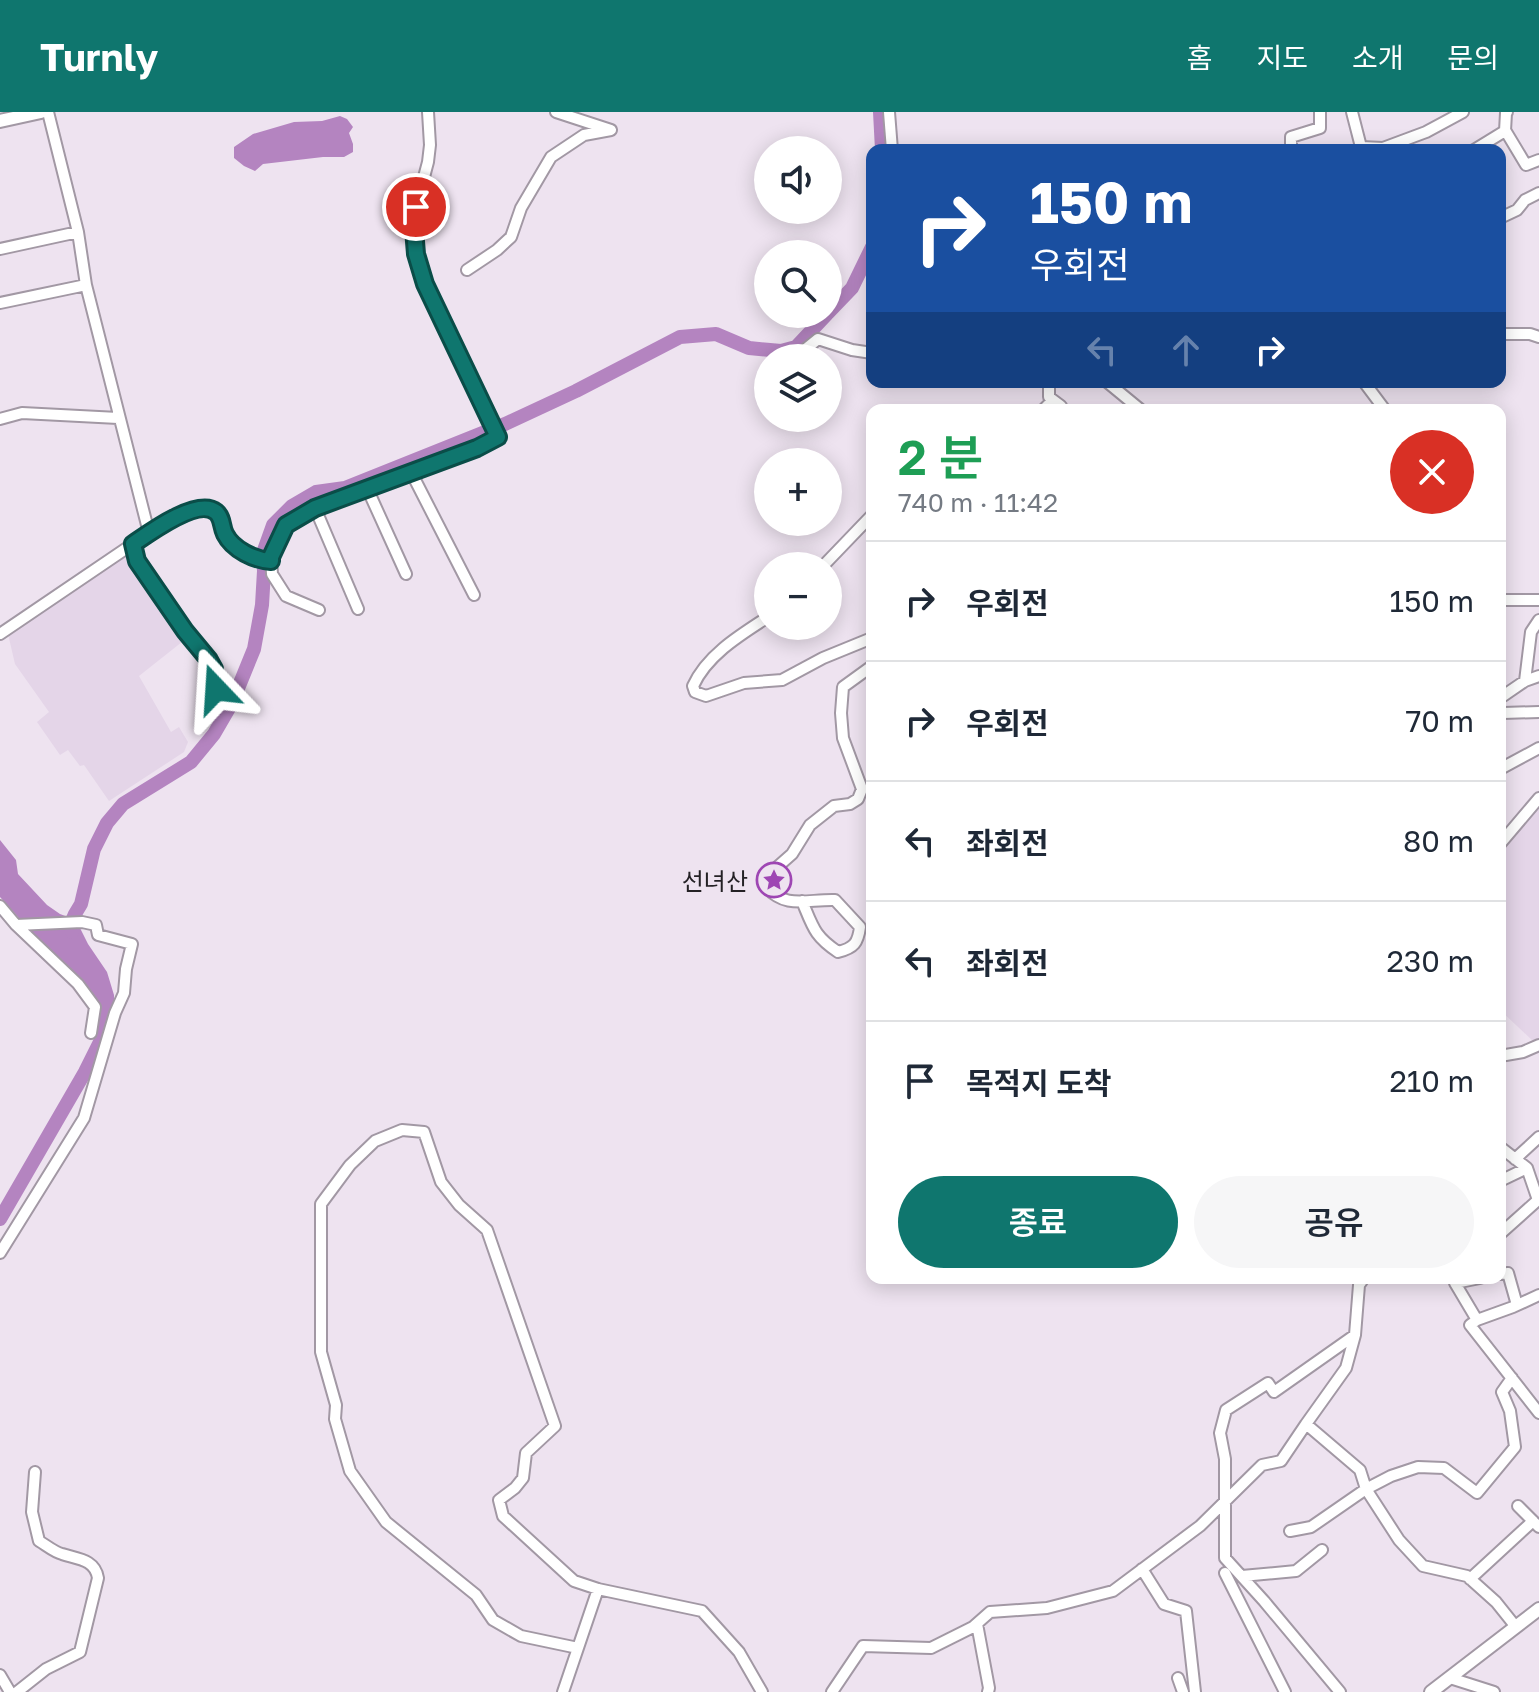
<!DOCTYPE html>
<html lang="ko">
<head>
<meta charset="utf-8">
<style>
	:root { --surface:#fff; --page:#f6f6f7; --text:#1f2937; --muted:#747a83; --line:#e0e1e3; --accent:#0f766e }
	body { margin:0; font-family:"Golos Text","Noto Sans KR",sans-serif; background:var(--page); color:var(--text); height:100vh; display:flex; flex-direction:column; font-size:30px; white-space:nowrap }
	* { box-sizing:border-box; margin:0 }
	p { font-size:26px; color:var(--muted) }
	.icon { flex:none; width:44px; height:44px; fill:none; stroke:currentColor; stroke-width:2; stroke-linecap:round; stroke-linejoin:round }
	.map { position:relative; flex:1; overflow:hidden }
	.details { position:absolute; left:866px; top:292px; width:640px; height:880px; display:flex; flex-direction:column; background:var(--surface); border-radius:16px; box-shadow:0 4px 20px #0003 }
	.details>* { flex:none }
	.top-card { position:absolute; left:866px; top:32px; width:640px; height:244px; border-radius:16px; box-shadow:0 4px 20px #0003; background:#1a4fa0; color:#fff; overflow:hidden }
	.fabs { position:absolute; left:754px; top:24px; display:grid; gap:16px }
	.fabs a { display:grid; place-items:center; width:88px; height:88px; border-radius:50%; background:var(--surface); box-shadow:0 4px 20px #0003; font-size:40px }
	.pin { position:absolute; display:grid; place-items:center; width:68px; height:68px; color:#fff; margin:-34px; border:4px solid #fff; border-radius:50%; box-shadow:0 2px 8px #0007 }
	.me { position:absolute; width:88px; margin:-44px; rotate:340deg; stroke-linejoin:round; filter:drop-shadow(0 0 6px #0008) }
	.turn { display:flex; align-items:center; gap:28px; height:168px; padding:0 32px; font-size:36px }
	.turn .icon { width:104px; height:104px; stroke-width:2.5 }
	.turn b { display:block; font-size:56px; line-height:68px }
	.lanes { display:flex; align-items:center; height:76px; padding:0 32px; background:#0003; justify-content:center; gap:40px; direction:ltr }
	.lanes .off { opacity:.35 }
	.round { display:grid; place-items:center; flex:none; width:84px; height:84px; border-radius:42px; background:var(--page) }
	.headline { display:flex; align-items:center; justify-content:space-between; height:136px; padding:0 32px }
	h1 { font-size:48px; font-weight:600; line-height:60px; color:#1e9e55 }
	.button { display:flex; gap:16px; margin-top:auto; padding:16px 32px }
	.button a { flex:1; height:92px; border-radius:48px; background:var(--accent); color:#fff; font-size:32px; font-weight:600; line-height:92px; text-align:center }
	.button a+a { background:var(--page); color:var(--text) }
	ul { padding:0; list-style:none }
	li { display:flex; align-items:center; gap:24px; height:120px; padding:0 32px; border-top:2px solid var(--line) }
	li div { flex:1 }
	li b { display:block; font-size:30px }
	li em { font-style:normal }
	header { display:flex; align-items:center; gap:48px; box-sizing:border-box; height:112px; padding:0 40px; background:var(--accent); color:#fff }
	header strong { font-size:38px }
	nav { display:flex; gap:44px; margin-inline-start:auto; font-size:28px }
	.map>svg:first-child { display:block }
</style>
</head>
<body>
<header>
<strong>Turnly</strong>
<nav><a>홈</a><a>지도</a><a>소개</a><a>문의</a></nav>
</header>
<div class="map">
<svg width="1539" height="1580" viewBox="0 0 1539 1580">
	<rect width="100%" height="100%" fill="#eee3f0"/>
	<path fill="#e4d5e8" d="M126,441l61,85 -48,38 32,56 8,-5 9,15 -4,10 -75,49 -25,-36 -4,1 -12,-16 -8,5 -23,-33 12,-10 -34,-48 -7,-30z
		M1539,695v233l-6,1 -33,-31v-157z"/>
	<path fill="#b484c0" d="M340,4l7,3 6,8 -4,6 4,11v8l-9,5h-21l-60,7 -8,7 -11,-5 -10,-8v-11l19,-13 41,-12 28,-1z
		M0,728l16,20 2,14 29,31 13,9 16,6 12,24 19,28 7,23v11l-12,32 -7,-36 -95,-105z"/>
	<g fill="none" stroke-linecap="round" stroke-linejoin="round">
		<path stroke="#b484c0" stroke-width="14" d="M880,0l2,38
			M828,201l24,-25 20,-41
			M72,820l-2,-6 5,-12 6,-10 13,-55 13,-26 16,-19 68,-42 23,-28 18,-31 22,-54 8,-44 2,-34 -1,-18 10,-28 19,-19 24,-14 29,-4 160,-64 71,-33 104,-54 36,-3 33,14 32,3 15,-4 31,-33
			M0,1107l85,-147 17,-34 3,-15"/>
		<g stroke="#a298a4" stroke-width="14">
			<path id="minor" d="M48,0l30,120 8,53 63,248
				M889,0l3,38
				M1352,0l9,35 22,1 43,-16 37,-20
				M1505,18l21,35 13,-5
				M1291,38v-13l29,-9v-16
				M1474,38l31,-19 1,-18 1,-1
				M1500,106l17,-8 8,-10 14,-7
				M0,137l78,-17
				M467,158l30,-20 14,-13 10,-29 30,-51 33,-22 27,-5 -55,-18
				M0,191l86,-18
				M1500,222h30l9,3
				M788,244h9l21,-17 34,11 20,3
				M1049,270v15l12,9v4
				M1107,270l34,28
				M1364,270l21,28
				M1043,298l10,-10
				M0,307l22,-6 96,5
				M411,360l63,123
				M367,376l39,86
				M315,396l43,101
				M133,432l4,17 48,70 24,29 5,9 2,20
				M823,454l49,-51
				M1500,488h39
				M319,498l-33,-14 -14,-22 -1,-17 15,-32 29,-17 162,-60 21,-11 -73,-153 -9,-30 -2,-25 2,-22 12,-45 2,-17 -2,-33
				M768,505c-28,18 -61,38 -75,69l2,6 11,4 38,-13 38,-3 41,-22 49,-20
				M0,522l149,-101 25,-15 28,-11 12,2 7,8 3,16 10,13 23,14 14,1
				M1525,569l6,-49 8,-12
				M1503,584l22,-15 14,-5
				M1500,603l3,-2 36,-1
				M1500,657l39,-21
				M1500,732l39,-46
				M802,789c11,26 12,35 36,51 16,-4 20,-9 22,-25l-25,-27c-28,-1 -49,10 -70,-14l2,-10 25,-22 18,-29 24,-19 16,-2 8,-5 4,-10 -19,-51 -2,-25 2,-26 29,-21
				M0,794l16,19
				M1500,944l23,-4 16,-7
				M1500,1035l27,21 -27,13
				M1515,1047l24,-22
				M1500,1122l38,-34 -11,-32
				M0,1141l84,-135 31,-105 9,-20 2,-24 6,-25 -34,-9 -2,-10 -14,-3 -66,3 62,59 17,23 -4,26
				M1500,1162l8,-1 9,32
				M1539,1183l-26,12 -36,13 -7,5 69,88
				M1477,1208l-22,-37 25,-5
				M1306,1312l40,-56 9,-33 4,-50 5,-7
				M1518,1394l21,21
				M1290,1419l21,-4 55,-38 25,-13 27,-9 26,1 33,25 38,-46 -5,-36 -8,-19 10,-14
				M1142,1457l22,35 22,7 9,81
				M1225,1461l60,119
				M1242,1464l54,-5 26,-21
				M1470,1467l63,-58
				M977,1512l12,64 -1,4
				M578,1536l-57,-12 -28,-16 -17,-25 -90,-73 -36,-51 -15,-52 1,-14 -15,-53v-148l29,-39 25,-24 27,-11 22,2 17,50 18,23 28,25 68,196 -29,27 -3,25 -8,10 -16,12 4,16 71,65 24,8 104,22 37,41 23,40
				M0,1563l10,17
				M1178,1566l5,14
				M1450,1566l44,14
				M17,1580l29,-23 34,-17 18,-74c-3,-19 -21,-19 -36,-24 -8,-2 -16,-9 -23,-13l-7,-29 3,-40
				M563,1580l35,-103
				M832,1580l31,-46 68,2 42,-21 17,-15 57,-4 66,-17 87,-65 62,-61 19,-4 25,-37 54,46 6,19 33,51 24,26 44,10 29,26 20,25
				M1340,1580l-76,-91 -39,-43v-99l-5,-26 6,-23 42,-27 6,9 81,-57"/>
		</g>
		<g stroke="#a298a4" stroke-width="16">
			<path id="major" d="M0,9l41,-9
				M1431,1580l108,-83"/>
		</g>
		<use href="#minor" stroke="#fff" stroke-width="10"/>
		<use href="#major" stroke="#fff" stroke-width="12"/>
	</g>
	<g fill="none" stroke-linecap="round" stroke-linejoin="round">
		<g stroke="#0a4d48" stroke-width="20">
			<path id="route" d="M216,577l-2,-20 -5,-9 -24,-29 -48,-70 -4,-17c16,-11 65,-47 83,-32 7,6 5,14 9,22 8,16 30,26 46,27v-4l15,-32 29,-17 162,-60 21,-11 -73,-153 -9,-30 -2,-25 2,-22"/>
		</g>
		<use href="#route" stroke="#0f766e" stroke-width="14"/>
	</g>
	<defs>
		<g id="sight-ring" transform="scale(1.8)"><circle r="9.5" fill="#eee3f0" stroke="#9e46b3" stroke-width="1.5"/><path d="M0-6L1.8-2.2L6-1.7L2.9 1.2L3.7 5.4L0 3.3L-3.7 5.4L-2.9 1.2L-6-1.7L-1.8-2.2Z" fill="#9e46b3"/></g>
	</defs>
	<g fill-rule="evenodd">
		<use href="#sight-ring" x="774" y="768"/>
	</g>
	<g text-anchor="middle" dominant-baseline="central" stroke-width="6" stroke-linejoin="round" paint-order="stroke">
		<g font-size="24" fill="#242125" stroke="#eee3f0" text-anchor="end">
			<text x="748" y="768">선녀산</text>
		</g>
	</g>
</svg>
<div class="fabs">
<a><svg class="icon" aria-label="sound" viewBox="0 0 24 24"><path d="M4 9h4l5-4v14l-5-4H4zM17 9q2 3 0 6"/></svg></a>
<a><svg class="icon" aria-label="search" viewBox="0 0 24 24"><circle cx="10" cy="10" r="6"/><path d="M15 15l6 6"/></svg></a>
<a><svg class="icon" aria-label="layers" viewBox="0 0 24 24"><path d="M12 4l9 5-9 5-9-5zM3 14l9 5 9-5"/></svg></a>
<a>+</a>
<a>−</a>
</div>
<div class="pin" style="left:416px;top:95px;background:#d93025"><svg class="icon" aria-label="arrive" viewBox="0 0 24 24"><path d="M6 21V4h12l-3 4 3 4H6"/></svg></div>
<svg class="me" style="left:216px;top:577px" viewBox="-20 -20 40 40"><path d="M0-17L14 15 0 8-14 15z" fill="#0f766e" stroke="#fff" stroke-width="4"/></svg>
<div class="top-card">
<div class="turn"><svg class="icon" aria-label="right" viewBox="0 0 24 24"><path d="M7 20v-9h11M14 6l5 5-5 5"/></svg><div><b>150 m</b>우회전</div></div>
<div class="lanes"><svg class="icon off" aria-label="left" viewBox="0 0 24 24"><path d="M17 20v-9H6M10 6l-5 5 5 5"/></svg><svg class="icon off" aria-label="ahead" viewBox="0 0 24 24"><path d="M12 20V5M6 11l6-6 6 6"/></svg><svg class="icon" aria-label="right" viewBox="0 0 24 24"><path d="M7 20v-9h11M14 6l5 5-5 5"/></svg></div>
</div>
<section class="details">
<div class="headline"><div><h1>2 분</h1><p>740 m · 11:42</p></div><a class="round" style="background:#d93025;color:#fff"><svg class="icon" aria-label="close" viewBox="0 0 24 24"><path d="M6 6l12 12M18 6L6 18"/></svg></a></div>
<ul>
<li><svg class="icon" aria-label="right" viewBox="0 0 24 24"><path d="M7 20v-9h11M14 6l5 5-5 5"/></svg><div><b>우회전</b></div><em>150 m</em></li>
<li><svg class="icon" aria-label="right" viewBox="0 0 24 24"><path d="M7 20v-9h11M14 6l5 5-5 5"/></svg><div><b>우회전</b></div><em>70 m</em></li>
<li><svg class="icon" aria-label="left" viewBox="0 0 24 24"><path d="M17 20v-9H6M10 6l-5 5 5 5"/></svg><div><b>좌회전</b></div><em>80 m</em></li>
<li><svg class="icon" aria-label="left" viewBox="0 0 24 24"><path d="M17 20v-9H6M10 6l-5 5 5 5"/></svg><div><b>좌회전</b></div><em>230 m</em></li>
<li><svg class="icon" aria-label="arrive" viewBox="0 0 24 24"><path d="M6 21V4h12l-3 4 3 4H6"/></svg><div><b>목적지 도착</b></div><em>210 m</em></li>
</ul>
<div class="button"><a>종료</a><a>공유</a></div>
</section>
</div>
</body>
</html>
